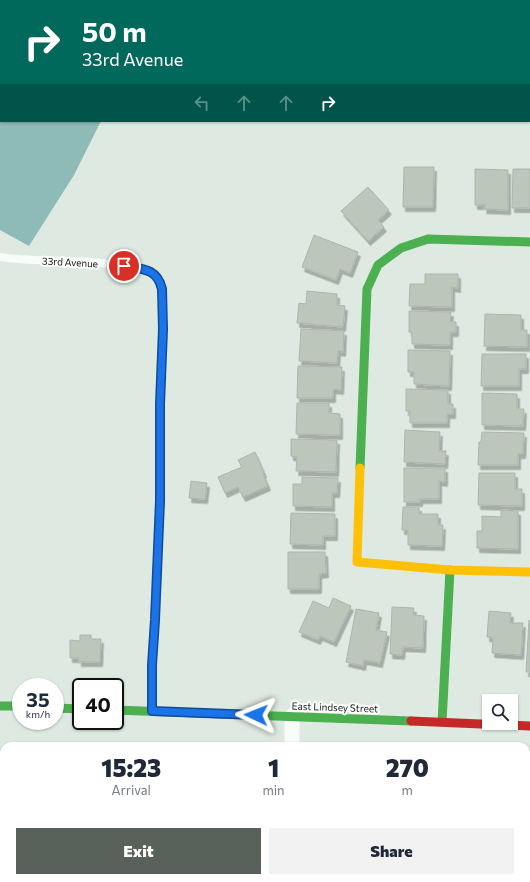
<!DOCTYPE html>
<html lang="en">
<head>
<meta charset="utf-8">
<style>
	:root { --surface:#fff; --page:#f2f2f3; --text:#1f2937; --muted:#747a83; --accent:#59625a }
	body { margin:0; font-family:Commissioner,sans-serif; background:var(--page); color:var(--text); height:100vh; display:flex; flex-direction:column; font-size:15px; white-space:nowrap }
	* { box-sizing:border-box; margin:0 }
	p { font-size:13px; color:var(--muted) }
	.icon { flex:none; width:22px; height:22px; fill:none; stroke:currentColor; stroke-width:2; stroke-linecap:round; stroke-linejoin:round }
	.map { position:relative; flex:1; overflow:hidden }
	.drawer { position:absolute; left:0px; top:742px; width:530px; height:140px; display:flex; flex-direction:column; background:var(--surface); border-radius:12px 12px 0 0; box-shadow:0 1px 3px #0004 }
	.drawer>* { flex:none }
	.guide { position:absolute; left:0px; top:0px; width:530px; height:122px; box-shadow:0 1px 3px #0004; background:#00695c; color:#fff; overflow:hidden }
	.controls { position:absolute; left:482px; top:694px; display:grid; gap:8px }
	.controls a { display:grid; place-items:center; width:36px; height:36px; border-radius:0px; background:var(--surface); box-shadow:0 1px 3px #0004; font-size:20px }
	.speed { position:absolute; left:12px; top:678px; display:flex; gap:8px; font-size:20px; font-weight:700; text-align:center }
	.speed>* { display:grid; place-content:center; width:52px; height:52px; border-radius:50%; background:var(--surface); box-shadow:0 1px 3px #0004; line-height:1 }
	.speed small { font-size:10px; font-weight:400 }
	.speed .limit { border:2px solid #111; border-radius:6px; background:#fff; color:#111 }
	.pin { position:absolute; display:grid; place-items:center; width:34px; height:34px; color:#fff; margin:-17px; border:2px solid #fff; border-radius:50%; box-shadow:0 1px 4px #0007 }
	.me { position:absolute; width:44px; margin:-22px; rotate:272deg; stroke-linejoin:round; filter:drop-shadow(0 0 3px #0008) }
	.turn { display:flex; align-items:center; gap:14px; height:84px; padding:0 16px; font-size:18px }
	.turn .icon { width:52px; height:52px; stroke-width:2.5 }
	.turn b { display:block; font-size:28px; line-height:34px }
	.lanes { display:flex; align-items:center; height:38px; padding:0 16px; background:#0003; justify-content:center; gap:20px; direction:ltr }
	.lanes .off { opacity:.35 }
	.eta { display:flex; justify-content:space-evenly; align-items:center; height:68px; text-align:center }
	.eta b { font-size:24px; font-weight:800; line-height:28px }
	.button { display:flex; gap:8px; margin-top:auto; padding:8px 16px }
	.button a { flex:1; height:46px; border-radius:0px; background:var(--accent); color:#fff; font-size:16px; font-weight:800; line-height:46px; text-align:center }
	.button a+a { background:var(--page); color:var(--text) }
	.map>svg:first-child { display:block }
</style>
</head>
<body>
<div class="map">
<svg width="530" height="882" viewBox="0 0 530 882">
	<defs>
		<filter id="shadow"><feDropShadow dx="2.5" dy="4.5" stdDeviation="0" flood-color="#0004"/></filter>
	</defs>
	<rect width="100%" height="100%" fill="#deeae1"/>
	<path fill="#8ebab8" d="M0,67h1v54h100l-27,54 -45,71 -29,-16z"/>
	<path fill="#bcc6ba" stroke="#adb5ad" filter="url(#shadow)" d="M404,167h30l-1,40h-30z
		M475,169l33,1v40l-24,-1 1,-4h-10z
		M513,169h17v39h-18z
		M368,187l21,23 -11,10 6,7 -16,14 -27,-30z
		M314,235l44,17 -8,21 -10,-4 -4,11 -34,-13z
		M425,274h33v14l-6,-1v20l-43,-1 1,-22h15z
		M307,291l30,3v11l8,1 -2,21 -46,-4 2,-20 7,1z
		M409,311l42,1 -1,10h6v10h-6v13l-38,-1v-12h-3z
		M485,314l36,1v15h6v17l-43,-1z
		M301,329l43,2 -1,21 -5,-1 -1,12 -38,-2z
		M408,350l42,1 -1,35 -35,-2v-12h-6z
		M482,354h44v15h-7v17h-38z
		M298,366l44,1 -1,23 -8,-1v9h-36z
		M406,389l42,1v14h5v10h-6v9h-37v-12h-4z
		M482,393l35,1v15h7l-1,17 -41,-1z
		M297,403h32v10l11,1v21l-44,-1z
		M405,430l35,2 -1,19h7l-1,13 -41,-2z
		M482,432l42,1 -1,21h-5v11h-40l1,-23h2z
		M291,439l46,1 -1,32 -40,-1 1,-14 -6,-1z
		M255,452l9,21 -1,1 5,12 -25,11 -5,-10 -13,6 -7,-16 24,-10 -4,-7z
		M404,468h41v14l-6,-1v18h-19v3h-16z
		M479,473h36v16h7v17l-44,-1z
		M302,477l36,1 -1,15h-5v14l-39,-1v-22h9z
		M191,481l16,2 -2,16 -16,-1z
		M403,507h16v7h19v11h5l-1,21 -34,-1v-15h-6z
		M501,510l17,1v38l-41,-1v-17h5v-15l19,1z
		M291,513l44,1v22h-12v9l-33,-1z
		M288,552h37l1,21 -7,1v15h-31z
		M333,598l18,8 -17,36 -14,-6 -2,4 -19,-8 14,-31 16,7z
		M392,607l22,1 -1,7 11,1 -1,32 -20,-1 -1,8 -12,-1z
		M356,609l23,4 -3,17 11,2 -7,31 -16,-3 -1,6 -17,-4z
		M489,611l22,2 -1,10h13l-2,32 -29,-2 1,-15 -6,-1z
		M529,620l1,1v51h-4z
		M80,635h11v4h10l-1,23h-21v-4h-9v-18l10,1z
		M530,833v25h-4v-15h3z"/>
	<g fill="none" stroke-linecap="round" stroke-linejoin="round">
		<path stroke="#fafcfa" stroke-width="8" d="M0,257c23,4 47,3 71,4 13,0 27,2 40,3 11,1 29,2 39,8 7,4 10,10 12,17l1,40 -3,75v97l-5,119 -4,45 1,46"/>
		<path stroke="#fafcfa" stroke-width="15" d="M292,716v30
			M321,878l93,4
			M287,882l1,-4"/>
		<path stroke="#4caf50" stroke-width="9" d="M360,468l7,-179 11,-24 23,-17 27,-9 102,3
			M0,706h21
			M55,708l26,1
			M115,710l296,11
			M442,722l8,-152"/>
		<path stroke="#ffc107" stroke-width="9" d="M360,468l-3,94 93,8 80,2"/>
		<path stroke="#c62828" stroke-width="9" d="M411,721l119,5"/>
	</g>
	<g fill="none" stroke-linecap="round" stroke-linejoin="round">
		<g stroke="#114b97" stroke-width="10">
			<path id="route" d="M124,266c18,3 33,2 38,23l1,40 -3,75v97l-5,119 -3,45v46l104,4"/>
		</g>
		<use href="#route" stroke="#1a73e8" stroke-width="7"/>
	</g>
	<g text-anchor="middle" dominant-baseline="central" stroke-width="4" stroke-linejoin="round" paint-order="stroke">
		<g font-size="10" fill="#111812" stroke="#fff">
			<text transform="translate(70 262) rotate(3)">33rd Avenue</text>
			<text transform="translate(335 707) rotate(2)">East Lindsey Street</text>
		</g>
	</g>
</svg>
<div class="controls">
<a><svg class="icon" aria-label="search" viewBox="0 0 24 24"><circle cx="10" cy="10" r="6"/><path d="M15 15l6 6"/></svg></a>
</div>
<div class="speed"><div>35<small>km/h</small></div><div class="limit">40</div></div>
<div class="pin" style="left:124px;top:266px;background:#d93025"><svg class="icon" aria-label="arrive" viewBox="0 0 24 24"><path d="M6 21V4h12l-3 4 3 4H6"/></svg></div>
<svg class="me" style="left:256px;top:715px" viewBox="-20 -20 40 40"><path d="M0-17L14 15 0 8-14 15z" fill="#1a73e8" stroke="#fff" stroke-width="4"/></svg>
<div class="guide">
<div class="turn"><svg class="icon" aria-label="right" viewBox="0 0 24 24"><path d="M7 20v-9h11M14 6l5 5-5 5"/></svg><div><b>50 m</b>33rd Avenue</div></div>
<div class="lanes"><svg class="icon off" aria-label="left" viewBox="0 0 24 24"><path d="M17 20v-9H6M10 6l-5 5 5 5"/></svg><svg class="icon off" aria-label="ahead" viewBox="0 0 24 24"><path d="M12 20V5M6 11l6-6 6 6"/></svg><svg class="icon off" aria-label="ahead" viewBox="0 0 24 24"><path d="M12 20V5M6 11l6-6 6 6"/></svg><svg class="icon" aria-label="right" viewBox="0 0 24 24"><path d="M7 20v-9h11M14 6l5 5-5 5"/></svg></div>
</div>
<section class="drawer">
<div class="eta">
<div><b>15:23</b><p>Arrival</p></div>
<div><b>1</b><p>min</p></div>
<div><b>270</b><p>m</p></div>
</div>
<div class="button"><a>Exit</a><a>Share</a></div>
</section>
</div>
</body>
</html>
